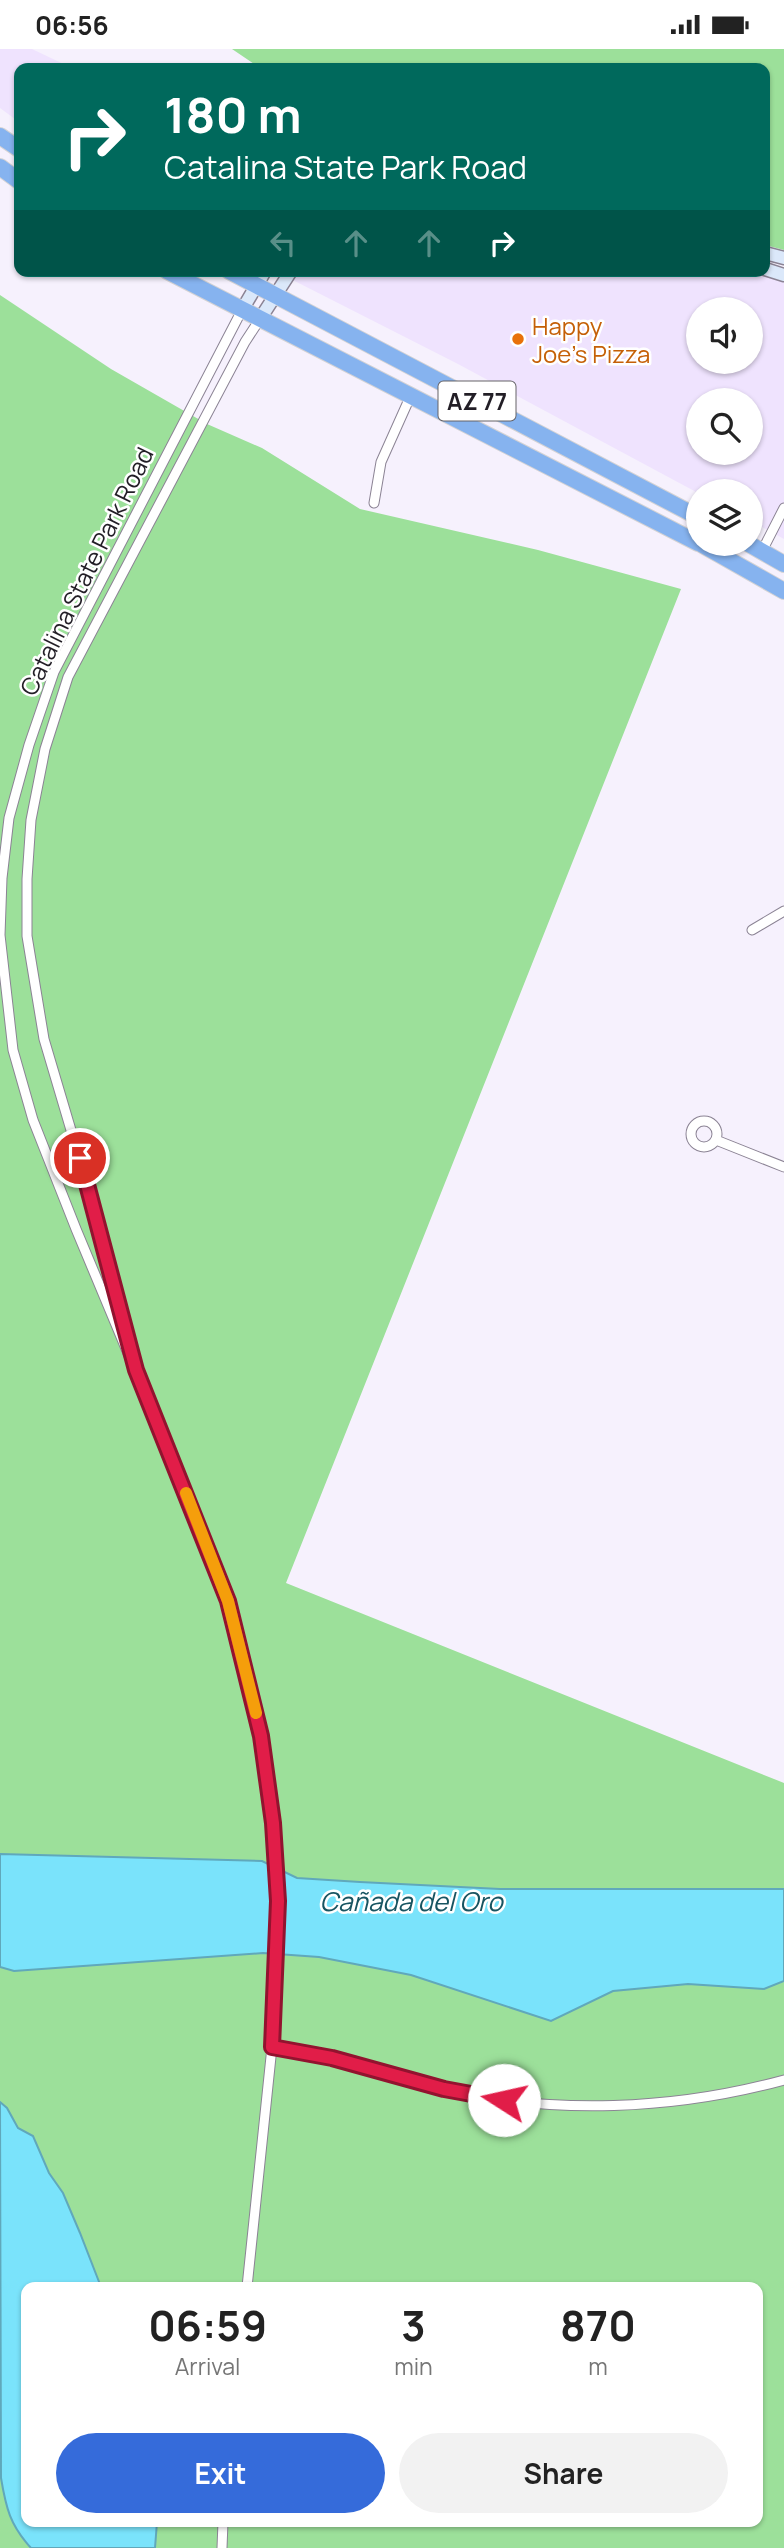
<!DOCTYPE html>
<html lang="en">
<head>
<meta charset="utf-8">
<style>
	:root { --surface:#fff; --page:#f2f2f2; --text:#222; --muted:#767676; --accent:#356bda }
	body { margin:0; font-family:Manrope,sans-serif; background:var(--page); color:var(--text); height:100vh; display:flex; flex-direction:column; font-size:26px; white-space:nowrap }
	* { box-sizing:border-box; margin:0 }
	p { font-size:23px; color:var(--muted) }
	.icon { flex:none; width:38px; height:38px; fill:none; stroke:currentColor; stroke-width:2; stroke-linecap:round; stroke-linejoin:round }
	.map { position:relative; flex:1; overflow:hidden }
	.details { position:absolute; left:21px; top:2233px; width:742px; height:245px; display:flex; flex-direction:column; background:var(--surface); border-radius:14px; box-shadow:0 2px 5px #0004 }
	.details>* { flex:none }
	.banner { position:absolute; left:14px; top:14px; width:756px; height:214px; border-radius:14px; box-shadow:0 2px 5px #0004; background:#00695c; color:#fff; overflow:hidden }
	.tools { position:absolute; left:686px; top:248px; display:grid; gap:14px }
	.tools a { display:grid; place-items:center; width:77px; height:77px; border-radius:50%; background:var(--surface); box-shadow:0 2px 5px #0004; font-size:35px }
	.pin { position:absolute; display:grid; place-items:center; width:60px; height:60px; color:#fff; margin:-30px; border:4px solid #fff; border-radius:50%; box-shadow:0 2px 7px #0007 }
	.me { position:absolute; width:77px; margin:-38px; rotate:280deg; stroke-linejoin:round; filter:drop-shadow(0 0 5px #0008) }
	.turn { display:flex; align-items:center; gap:24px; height:147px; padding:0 35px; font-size:32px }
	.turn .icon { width:91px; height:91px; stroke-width:2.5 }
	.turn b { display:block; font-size:49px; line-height:60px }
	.lanes { display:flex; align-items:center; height:66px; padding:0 35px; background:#0003; justify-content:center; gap:35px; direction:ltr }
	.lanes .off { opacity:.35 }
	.eta { display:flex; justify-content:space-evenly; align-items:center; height:119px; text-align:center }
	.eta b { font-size:42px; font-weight:700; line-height:49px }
	.primary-button { display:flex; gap:14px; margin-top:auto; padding:14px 35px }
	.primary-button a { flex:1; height:80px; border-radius:42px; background:var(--accent); color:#fff; font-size:28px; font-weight:700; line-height:80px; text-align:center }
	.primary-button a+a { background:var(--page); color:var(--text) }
	.status { display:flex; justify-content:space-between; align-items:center; height:49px; padding:0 35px; background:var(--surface); direction:ltr }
	.status svg { height:19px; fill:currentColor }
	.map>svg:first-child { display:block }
</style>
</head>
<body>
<div class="status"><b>06:56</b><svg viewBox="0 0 49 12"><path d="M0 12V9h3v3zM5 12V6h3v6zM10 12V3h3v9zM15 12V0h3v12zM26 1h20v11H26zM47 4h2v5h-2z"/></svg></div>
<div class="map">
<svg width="784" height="2499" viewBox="0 0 784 2499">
	<rect width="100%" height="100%" fill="#f6f1fd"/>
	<path fill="#efe3fe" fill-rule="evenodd" d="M0,0h32l40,19h-53v54l-19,-14z
		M275,222h489l20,6v262l-33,-18v-29l-53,1 -240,-129zM698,261h53v52h-53zM698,352h53v52h-53z"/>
	<path fill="#9ce09a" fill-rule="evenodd" d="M232,0h552v201l-19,-5v-177h-505z
		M0,246l111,74 96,55 55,24 98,61 178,41 143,39 -395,994 498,200v765h-784zM26,2238h732v235h-732z"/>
	<path fill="#7ae3fb" stroke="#60a8bb" stroke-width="2" d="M0,1805l262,7 35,17 63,4 140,7h284v92l-20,8 -76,-5 -75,7 -62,30 -140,-46 -92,-18 -56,-4 -249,18 -14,-4z
		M0,2053l7,6 11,20 15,8 16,37 14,20 17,40 21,54h-75v235h131l-2,26h-124c-21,-23 -25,-40 -30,-70z"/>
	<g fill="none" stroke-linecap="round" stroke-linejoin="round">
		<g stroke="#8b8394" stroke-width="11">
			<path id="street" d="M242,261l-188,362 -25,73 -20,73 -7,60 -2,57 13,115 20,70 43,109 104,249 48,123 33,135 16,135v80l-5,96 -25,240
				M374,454l7,-41 30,-67
				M762,502l22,-43
				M752,881l32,-19
				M691 1085a13 13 0 1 1 26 0a13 13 0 1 1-26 0Z
				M716,1091l68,27
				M129,1293l-32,-124 -53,-179 -17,-103v-57l4,-59 14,-71 23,-72 177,-335 15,-23
				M272,1998c33,6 66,12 99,21 24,6 47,15 71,21 112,26 232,21 342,-9
				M222,2499l1,-26"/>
		</g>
		<g stroke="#8b8394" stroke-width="15">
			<path id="secondary" d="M765,204l19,5
				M765,220l19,6
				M242,261l23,-39
				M260,270l31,-48"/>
		</g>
		<g stroke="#d3d2d4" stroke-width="18">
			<path id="highway" d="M0,87l19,13
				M0,118l19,14
				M167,222l531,272
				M229,222l469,246
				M701,495l83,47
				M749,495l35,20"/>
		</g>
		<use href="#street" stroke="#fff" stroke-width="9"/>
		<use href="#secondary" stroke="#dbe8fa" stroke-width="12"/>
		<use href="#highway" stroke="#86b3ef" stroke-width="16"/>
	</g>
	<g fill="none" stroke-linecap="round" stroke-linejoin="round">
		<g stroke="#92132f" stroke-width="18">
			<path id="route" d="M80,1109l56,212 92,231 33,135 12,87 5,78 -6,146 60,11 112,31 60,11"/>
		</g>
		<use href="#route" stroke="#e11d48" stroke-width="12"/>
		<path stroke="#f59e0b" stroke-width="12" d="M186,1444l42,108 28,112"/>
	</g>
	<circle fill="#e8710a" stroke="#fff" stroke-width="2.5" cx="518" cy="290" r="7"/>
	<g text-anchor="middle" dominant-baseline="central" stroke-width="5" stroke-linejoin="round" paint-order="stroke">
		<rect fill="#fff" stroke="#646267" stroke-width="2" x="438.5" y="332.5" width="77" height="39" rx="5"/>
		<g font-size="23" font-weight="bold" fill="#221e26">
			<text x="477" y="352">AZ 77</text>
		</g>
		<g font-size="24" fill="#c56008" stroke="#fff" text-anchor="start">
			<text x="532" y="276">Happy<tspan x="532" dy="28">Joe's Pizza</tspan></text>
		</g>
		<g font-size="24" fill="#221e26" stroke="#fff">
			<text transform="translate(86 522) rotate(-64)">Catalina State Park Road</text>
		</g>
		<g font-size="26" font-style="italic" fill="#175461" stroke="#fff">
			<text x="411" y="1852">Cañada del Oro</text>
		</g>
	</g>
</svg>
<div class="tools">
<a><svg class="icon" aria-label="sound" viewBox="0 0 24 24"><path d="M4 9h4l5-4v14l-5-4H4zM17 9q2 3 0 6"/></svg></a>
<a><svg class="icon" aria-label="search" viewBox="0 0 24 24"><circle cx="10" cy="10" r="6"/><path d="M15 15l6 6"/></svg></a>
<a><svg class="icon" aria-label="layers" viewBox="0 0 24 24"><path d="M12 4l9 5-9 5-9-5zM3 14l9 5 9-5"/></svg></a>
</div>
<div class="pin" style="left:80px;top:1109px;background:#d93025"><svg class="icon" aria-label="arrive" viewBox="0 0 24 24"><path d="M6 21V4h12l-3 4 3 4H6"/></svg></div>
<svg class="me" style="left:504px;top:2051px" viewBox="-20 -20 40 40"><circle r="19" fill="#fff"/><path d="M0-13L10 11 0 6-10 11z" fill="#e11d48"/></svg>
<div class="banner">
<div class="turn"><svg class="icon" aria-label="right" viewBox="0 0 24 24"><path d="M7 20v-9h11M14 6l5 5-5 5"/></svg><div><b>180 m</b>Catalina State Park Road</div></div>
<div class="lanes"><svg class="icon off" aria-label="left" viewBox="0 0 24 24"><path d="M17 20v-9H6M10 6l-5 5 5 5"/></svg><svg class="icon off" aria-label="ahead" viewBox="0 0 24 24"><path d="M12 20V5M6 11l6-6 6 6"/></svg><svg class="icon off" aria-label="ahead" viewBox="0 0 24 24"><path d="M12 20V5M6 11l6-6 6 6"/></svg><svg class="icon" aria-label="right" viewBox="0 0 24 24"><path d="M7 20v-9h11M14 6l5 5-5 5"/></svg></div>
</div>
<section class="details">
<div class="eta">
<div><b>06:59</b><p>Arrival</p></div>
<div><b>3</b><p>min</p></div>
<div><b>870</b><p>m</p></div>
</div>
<div class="primary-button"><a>Exit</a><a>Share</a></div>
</section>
</div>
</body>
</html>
